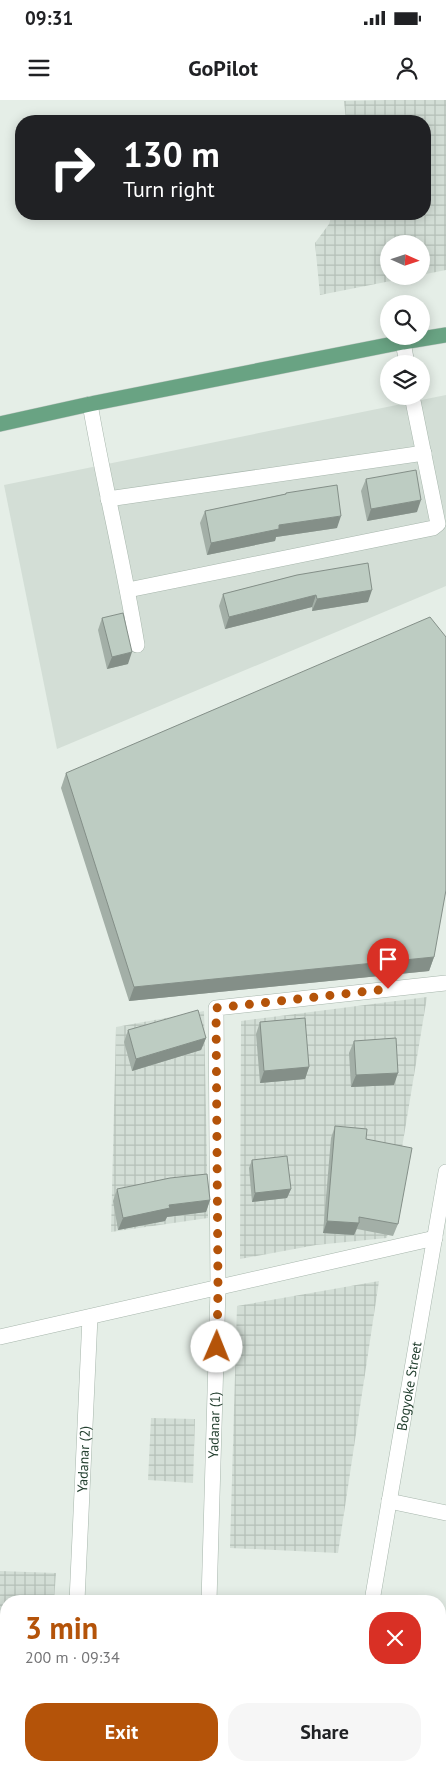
<!DOCTYPE html>
<html lang="en">
<head>
<meta charset="utf-8">
<style>
	:root { --surface:#fff; --page:#f6f6f6; --text:#202124; --muted:#757577; --accent:#b45309 }
	body { margin:0; font-family:"PT Sans",sans-serif; background:var(--page); color:var(--text); height:100vh; display:flex; flex-direction:column; font-size:19px; white-space:nowrap }
	* { box-sizing:border-box; margin:0 }
	p { font-size:16px; color:var(--muted) }
	.icon { flex:none; width:28px; height:28px; fill:none; stroke:currentColor; stroke-width:2; stroke-linecap:round; stroke-linejoin:round }
	.map { position:relative; flex:1; overflow:hidden }
	.side { position:absolute; left:0px; top:1495px; width:446px; height:176px; display:flex; flex-direction:column; background:var(--surface); border-radius:20px 20px 0 0; box-shadow:0 2px 12px #0003 }
	.side>* { flex:none }
	.guide { position:absolute; left:15px; top:15px; width:416px; height:105px; border-radius:20px; box-shadow:0 2px 12px #0003; background:#202124; color:#fff; overflow:hidden }
	.needle { width:32px; rotate:93deg }
	.buttons { position:absolute; left:380px; top:135px; display:grid; gap:10px }
	.buttons a { display:grid; place-items:center; width:50px; height:50px; border-radius:50%; background:var(--surface); box-shadow:0 2px 12px #0003; font-size:25px }
	.pin { position:absolute; display:grid; place-items:center; width:42px; height:42px; color:#fff; margin:-51px -21px; border-radius:50% 50% 50% 0; rotate:-45deg; box-shadow:0 0 5px #0007 }
	.pin .icon { rotate:45deg }
	.me { position:absolute; width:55px; margin:-28px; rotate:1deg; stroke-linejoin:round; filter:drop-shadow(0 0 4px #0008) }
	.turn { display:flex; align-items:center; gap:18px; height:105px; padding:0 25px; font-size:22px }
	.turn .icon { width:65px; height:65px; stroke-width:2.5 }
	.turn b { display:block; font-size:35px; line-height:42px }
	.round { display:grid; place-items:center; flex:none; width:52px; height:52px; border-radius:20px; background:var(--page) }
	.head { display:flex; align-items:center; justify-content:space-between; height:85px; padding:0 25px }
	h1 { font-size:30px; font-weight:800; line-height:38px; color:var(--accent) }
	.button { display:flex; gap:10px; margin-top:auto; padding:10px 25px }
	.button a { flex:1; height:58px; border-radius:20px; background:var(--accent); color:#fff; font-size:20px; font-weight:800; line-height:58px; text-align:center }
	.button a+a { background:var(--page); color:var(--text) }
	.status { display:flex; justify-content:space-between; align-items:center; height:35px; padding:0 25px; background:var(--surface); direction:ltr }
	.status svg { height:14px; fill:currentColor }
	header { display:flex; justify-content:space-between; align-items:center; height:65px; padding:0 25px; background:var(--surface); font-size:22px; font-weight:800 }
	.map>svg:first-child { display:block }
</style>
</head>
<body>
<div class="status"><b>09:31</b><svg viewBox="0 0 49 12"><path d="M0 12V9h3v3zM5 12V6h3v6zM10 12V3h3v9zM15 12V0h3v12zM26 1h20v11H26zM47 4h2v5h-2z"/></svg></div>
<header><svg class="icon" aria-label="menu" viewBox="0 0 24 24"><path d="M4 6h16M4 12h16M4 18h16"/></svg>GoPilot<svg class="icon" aria-label="person" viewBox="0 0 24 24"><circle cx="12" cy="8" r="4"/><path d="M4 21q1-7 8-7t8 7"/></svg></header>
<div class="map">
<svg width="446" height="1671" viewBox="0 0 446 1671">
	<defs>
		<pattern id="industrial-grid" width="8" height="8" patternUnits="userSpaceOnUse" patternTransform="scale(1.25)"><rect width="8" height="8" fill="#d3ded6"/><path d="M0 4h8M4 0v8" fill="none" stroke="#b5c0b8"/></pattern>
	</defs>
	<rect width="100%" height="100%" fill="#e5eee7"/>
	<path fill="#d3ded6" d="M446,295v191l-389,163 -53,-264z"/>
	<path fill="url(#industrial-grid)" d="M387,0h59v170l-25,5v-31h-32v32h27l-96,19 -5,-52 14,-19 3,-10h93v-93h-79l-2,-20z
		M427,897l-40,241 -71,7 -76,14 1,-238z
		M204,911l4,207 -97,14 5,-205z
		M379,1181l-41,272 -108,-5 7,-242z
		M151,1318l44,1 -2,64 -45,-3z
		M0,1471l56,2 -2,28h-48v123l-6,-1z"/>
	<g fill="none" stroke-linecap="round" stroke-linejoin="round">
		<g stroke="#a7b6ac" stroke-width="16">
			<g id="minor">
				<path d="M403,242l4,22"/>
				<path d="M90,304c14,81 34,160 47,241"/>
				<path d="M108,399l316,-46"/>
				<path d="M128,490l305,-62 5,-4 -26,-128"/>
				<path d="M0,1237l435,-99"/>
				<path d="M389,1401l57,12"/>
				<path id="s1" d="M77,1501l13,-284"/>
				<path id="s2" d="M209,1501l9,-312 -2,-281 230,-25"/>
				<path id="s3" d="M372,1501l74,-429"/>
				<path d="M0,1644h6"/>
				<path d="M69,1671l1,-6"/>
				<path d="M204,1671v-6"/>
				<path d="M342,1671l1,-6"/>
			</g>
		</g>
		<g stroke="#c2cac5" stroke-width="16">
			<path id="primary" d="M0,324l90,-20 313,-62 43,-7"/>
		</g>
		<use href="#minor" stroke="#fff" stroke-width="15"/>
		<use href="#primary" stroke="#69a383" stroke-width="15"/>
	</g>
	<path fill="#a3afa7" d="M366,379l51,33 -50,9 -6,-30z
		M286,393l51,35 -61,9 -1,4 -68,14 -7,-32 5,-12 80,-17z
		M297,475l71,27 -56,9v-4l-87,22 -6,-23 4,-12z
		M102,518l26,46 -21,5 -9,-39z
		M66,673l368,184 -5,14 -300,30 -68,-213z
		M260,922l49,45 -4,12 -45,4 -4,-49z
		M128,930l78,8 -5,12 -69,21 -8,-29z
		M354,941l40,44 -43,2 -2,-34z
		M335,1026l31,13 32,85 -5,12 -36,-7 -3,6 -31,-2 8,-95z
		M252,1060l39,29 -4,9 -35,4 -3,-34z
		M117,1089l93,11 -4,12 -39,5 -2,4 -47,9 -5,-29z"/>
	<path fill="#848f88" d="M421,400l-4,12 -50,9 4,-12z
		M341,416l-4,12 -61,9 -1,4 -68,14 4,-12 68,-18z
		M372,490l-4,12 -56,9 5,-12z
		M316,495l-4,12 -87,22 4,-12z
		M132,552l-4,12 -21,5 5,-12z
		M434,857l-5,14 -300,30 5,-14z
		M206,938l-5,12 -69,21 4,-12z
		M309,967l-4,12 -45,4 4,-12z
		M398,973l-4,12 -43,2 5,-12z
		M291,1089l-4,9 -35,4 3,-9z
		M210,1100l-4,12 -39,5 -2,4 -47,9 5,-12 46,-13z
		M327,1121l32,2 -5,12 -31,-2z"/>
	<path fill="#bdccc2" stroke="#848f88" d="M416,370l5,30 -50,9 -5,-30z
		M337,385l4,31 -62,9v4l-68,14 -6,-32 81,-17v-1z
		M368,463l4,27 -55,9 -1,-4 -87,22 -6,-23 74,-19z
		M123,513l9,39 -20,5 -10,-39z
		M430,517l16,20v253l-12,67 -300,30 -68,-214z
		M198,910l8,28 -70,21 -8,-29z
		M305,918l4,49 -45,4 -4,-49z
		M396,938l2,35 -42,2 -2,-34z
		M335,1026l32,3 -1,10 46,9 -14,76 -39,-7v6l-32,-2z
		M287,1056l4,33 -36,4 -3,-33z
		M207,1074l3,26 -41,5 1,3 -47,10 -6,-29 53,-11z
		M226,1665h27v6h-28z"/>
	<g fill="none" stroke-linecap="round" stroke-linejoin="round">
		<path stroke="#b45309" stroke-width="9" stroke-dasharray="0 16.2" d="M217,1247l1,-59 -2,-280 172,-19"/>
	</g>
	<g text-anchor="middle" dominant-baseline="central" stroke-width="5" stroke-linejoin="round" paint-order="stroke">
		<g font-size="14" fill="#244030" stroke="#f6faf6">
			<text stroke="none"><textPath href="#s3" startOffset="218">Bogyoke Street</textPath></text>
			<text stroke="none"><textPath href="#s2" startOffset="176">Yadanar (1)</textPath></text>
			<text stroke="none"><textPath href="#s1" startOffset="142">Yadanar (2)</textPath></text>
		</g>
	</g>
</svg>
<div class="buttons">
<a><svg class="needle" viewBox="-14 -14 28 28"><path d="M0-13l5 13h-10z" fill="#e53935"/><path d="M0 13l5-13h-10z" fill="#757577"/></svg></a>
<a><svg class="icon" aria-label="search" viewBox="0 0 24 24"><circle cx="10" cy="10" r="6"/><path d="M15 15l6 6"/></svg></a>
<a><svg class="icon" aria-label="layers" viewBox="0 0 24 24"><path d="M12 4l9 5-9 5-9-5zM3 14l9 5 9-5"/></svg></a>
</div>
<div class="pin" style="left:388px;top:889px;background:#d93025"><svg class="icon" aria-label="arrive" viewBox="0 0 24 24"><path d="M6 21V4h12l-3 4 3 4H6"/></svg></div>
<svg class="me" style="left:217px;top:1247px" viewBox="-20 -20 40 40"><circle r="19" fill="#fff"/><path d="M0-13L10 11 0 6-10 11z" fill="#b45309"/></svg>
<div class="guide">
<div class="turn"><svg class="icon" aria-label="right" viewBox="0 0 24 24"><path d="M7 20v-9h11M14 6l5 5-5 5"/></svg><div><b>130 m</b>Turn right</div></div>
</div>
<section class="side">
<div class="head"><div><h1>3 min</h1><p>200 m · 09:34</p></div><a class="round" style="background:#d93025;color:#fff"><svg class="icon" aria-label="close" viewBox="0 0 24 24"><path d="M6 6l12 12M18 6L6 18"/></svg></a></div>
<div class="button"><a>Exit</a><a>Share</a></div>
</section>
</div>
</body>
</html>
